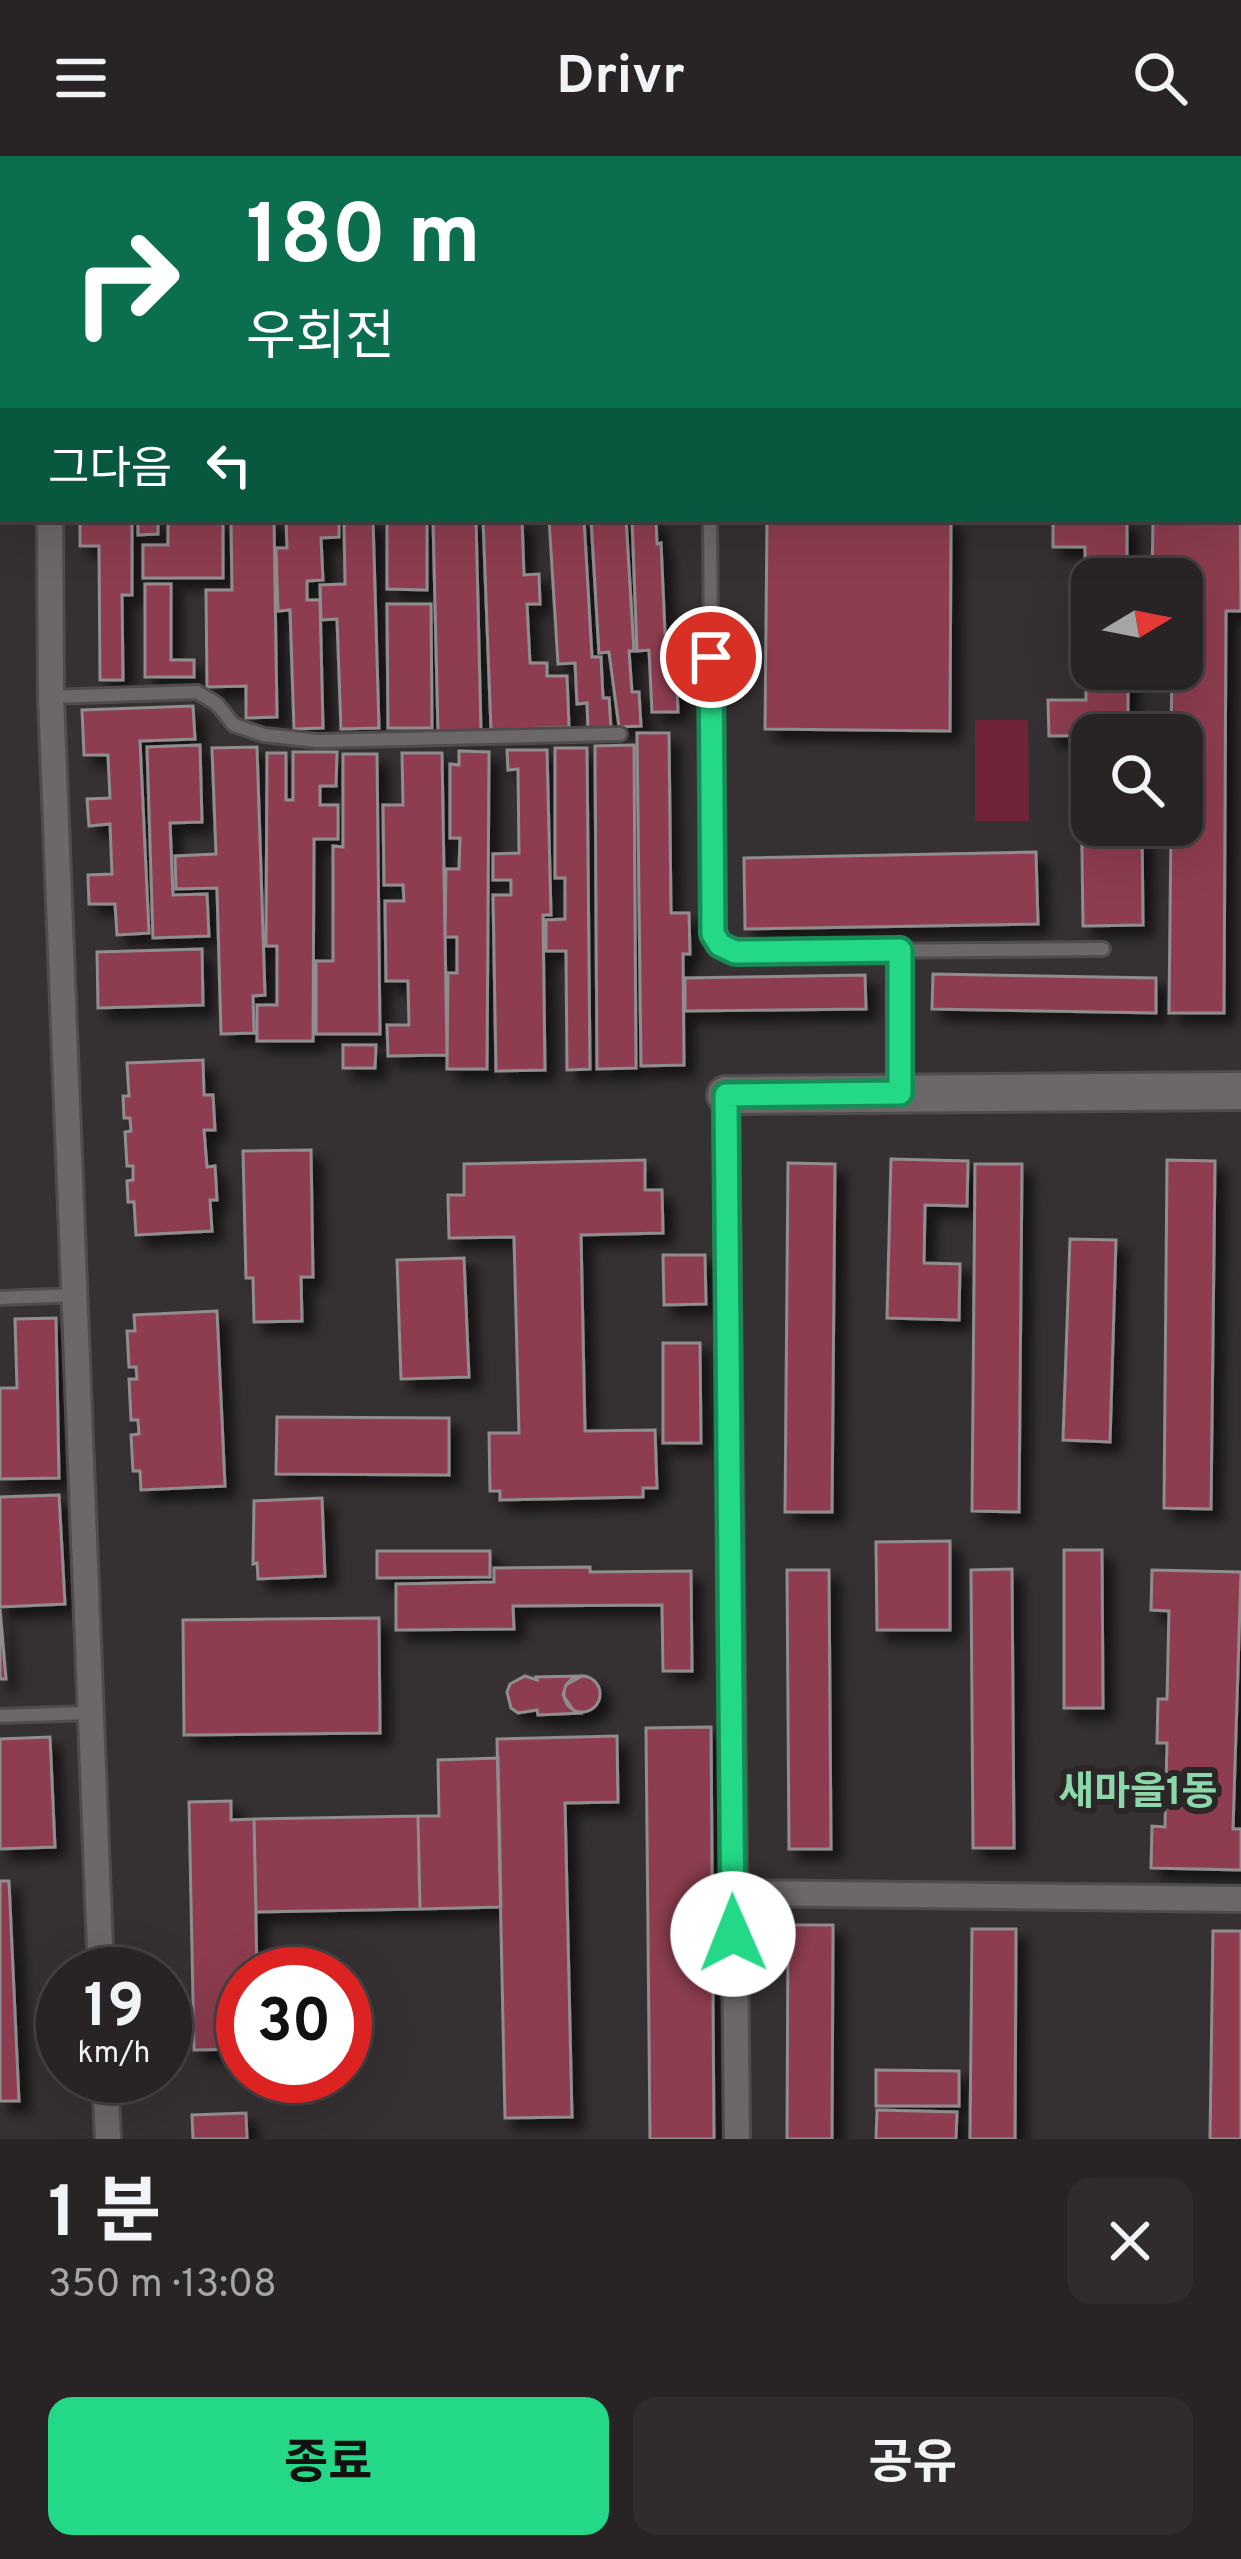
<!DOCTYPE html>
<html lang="ko">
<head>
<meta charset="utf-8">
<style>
	:root { --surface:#282425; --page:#302c2d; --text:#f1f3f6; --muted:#a5a4a7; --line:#444142; --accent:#23d886 }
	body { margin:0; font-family:Overpass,"Noto Sans KR",sans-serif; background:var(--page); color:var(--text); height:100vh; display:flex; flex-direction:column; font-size:45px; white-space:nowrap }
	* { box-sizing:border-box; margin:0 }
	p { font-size:39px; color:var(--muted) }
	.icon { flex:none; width:66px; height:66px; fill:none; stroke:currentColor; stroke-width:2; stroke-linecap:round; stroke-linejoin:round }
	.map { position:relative; height:1983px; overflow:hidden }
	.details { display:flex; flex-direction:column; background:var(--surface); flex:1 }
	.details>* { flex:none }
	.top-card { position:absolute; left:0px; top:0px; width:1242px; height:366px; box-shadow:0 12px 48px #0002,0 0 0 3px var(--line); background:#0b6e4f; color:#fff; overflow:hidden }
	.needle { width:78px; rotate:80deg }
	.controls { position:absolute; left:1071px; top:402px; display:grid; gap:24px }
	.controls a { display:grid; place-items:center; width:132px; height:132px; border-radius:24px; background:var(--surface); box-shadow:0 12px 48px #0002,0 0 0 3px var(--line); font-size:60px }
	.speed { position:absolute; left:36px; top:1791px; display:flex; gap:24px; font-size:60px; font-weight:700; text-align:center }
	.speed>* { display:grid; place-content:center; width:156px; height:156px; border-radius:50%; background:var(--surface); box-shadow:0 12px 48px #0002,0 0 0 3px var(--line); line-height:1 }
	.speed small { font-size:30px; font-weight:400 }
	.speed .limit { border:18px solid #d22; background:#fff; color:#111 }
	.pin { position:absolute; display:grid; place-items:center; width:102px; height:102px; color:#fff; margin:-51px; border:6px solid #fff; border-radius:50%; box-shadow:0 3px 12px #0007 }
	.me { position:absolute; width:132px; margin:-66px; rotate:359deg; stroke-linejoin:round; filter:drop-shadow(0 0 9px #0008) }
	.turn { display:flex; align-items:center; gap:42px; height:252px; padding:0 48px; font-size:54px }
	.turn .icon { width:156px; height:156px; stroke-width:2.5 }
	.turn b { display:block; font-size:84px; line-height:102px }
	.then { display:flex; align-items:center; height:114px; padding:0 48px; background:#0003; gap:24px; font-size:45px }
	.round { display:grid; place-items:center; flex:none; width:126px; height:126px; border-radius:24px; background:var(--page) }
	.head { display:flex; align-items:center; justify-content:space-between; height:204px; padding:0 48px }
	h1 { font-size:72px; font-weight:700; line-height:90px }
	.action { display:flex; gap:24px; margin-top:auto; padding:24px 48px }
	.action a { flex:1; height:138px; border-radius:24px; background:var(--accent); color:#111; font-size:48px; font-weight:700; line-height:138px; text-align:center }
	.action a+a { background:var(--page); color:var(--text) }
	header { display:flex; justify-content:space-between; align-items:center; height:156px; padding:0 48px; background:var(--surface); font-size:54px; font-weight:700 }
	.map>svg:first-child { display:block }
</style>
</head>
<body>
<header><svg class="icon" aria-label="menu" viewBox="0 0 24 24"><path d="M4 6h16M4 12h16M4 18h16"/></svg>Drivr<svg class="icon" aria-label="search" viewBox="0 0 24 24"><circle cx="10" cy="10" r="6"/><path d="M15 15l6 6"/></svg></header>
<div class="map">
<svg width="1241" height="1983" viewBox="0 0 1241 1983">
	<defs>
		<filter id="shadow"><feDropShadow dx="10" dy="10" stdDeviation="6" flood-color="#0009"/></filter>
	</defs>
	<rect width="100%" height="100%" fill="#353031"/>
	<path fill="#702339" d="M975,564h53l1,101h-54z"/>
	<path fill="#8d3c50" stroke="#918c8d" stroke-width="3" filter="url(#shadow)" d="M78,0h64l1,3h-65z
		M241,0h78v3h-78z
		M538,0h127v3h-127z
		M764,0h136l-136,3z
		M978,0h168l-168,3z
		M1159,0h82v56l-2,-53z
		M1239,187l2,268h-15l-2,402h-55l2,-188h11v-90h-11l1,-66h10v-90h-30l1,-60h86z
		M80,363h52v76h-10l1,85h-23l-1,-134h-19z
		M138,363h20v15l-20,1z
		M168,363h55v59h-80v-33h25z
		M231,363h43l3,198 -31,1v-32l-39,1 -1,-97h26z
		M286,363h53v18l-18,1 2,42 -16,1v19h13l3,128 -29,1 -4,-119 -12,1 -2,-63h11z
		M344,363h29l6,209 -38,1 -4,-110 -16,1 -1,-35 25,-1z
		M387,363h40v71l-40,-1z
		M433,363h43l5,212 -43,1z
		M483,363h39l2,56 15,-1 1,30h-13l3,59h17v13h20l2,51 -78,3z
		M549,363h35l8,138h9l2,41h6l2,30 -23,1 -1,-26 -10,1 -2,-41 -17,1z
		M591,363h35l8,132h-5l3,41h7l2,34 -22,1 -10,-75 -10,1z
		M632,363h24l1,25 4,-1 4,90h10l3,79h-26l-3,-62 -12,1z
		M767,363h184l-1,212 -185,-2z
		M1053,365h74v58h-35v90h36v66l-79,1 -1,-36h38l-1,-153h-32z
		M145,428h26v76h23v17h-49z
		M387,448h44l1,124h-44z
		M193,550l2,33 -55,2 9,192 -32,2 -2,-31h-26l-1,-29 24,-1 -2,-50 -21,2 -2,-27 23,-1 -2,-43h-24l-2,-45z
		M637,577h32l2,180h18l1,41h-7l1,111 -43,1z
		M200,589l2,77 -32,1 3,72 34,-1 2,42 -56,2 -6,-191z
		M634,589l2,323 -39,1 -2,-323z
		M257,591l8,248 -12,1 1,37 -33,1 -4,-146 -41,1 -1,-33 41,-2 -4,-106z
		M555,592h32l3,321 -23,1 -1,-119h-20v-31l19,-1v-41h-10z
		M507,594h40l4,165h-8l2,155 -49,1 -3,-176h18v-15h-18v-26l26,-1 -1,-84 -10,1z
		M459,595l30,1 -2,317h-40l1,-96h9v-36h-12l1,-68h13l1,-31h-10v-74l9,1z
		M293,596h44l-1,34h-16v19h18v34h-24l-1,202h-56v-36h20v-59h-11l1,-193h19v47h7z
		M402,597h40l5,302 -59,1 -1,-31h22l-1,-44h-22l-1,-80h19l-1,-16h-19l-1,-80h20z
		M343,598h34l3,280h-64v-73h17v-115l10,1z
		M1092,617v52h50l1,100 -60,1 -2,-152z
		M1036,696l2,72 -293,5 -1,-71z
		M202,793l1,56 -105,3 -1,-56z
		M933,818l223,4v35l-224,-4z
		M865,819l1,34 -181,2v-33z
		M343,889h33l-1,23h-32z
		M203,904l1,35h9l2,35h-11l3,37 8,-1 2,34h-7l2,31 -76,4 -2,-33h-6l-1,-21 6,-1v-14h-6l-2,-34 6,-1 -1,-13h-6l-1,-22h6l-2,-33z
		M311,994l2,127h-12l1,44 -48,1 -1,-44h-7l-3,-127z
		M891,1003l77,2 -1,45 -42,-1 -1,58 36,1 -1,56 -72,-2z
		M645,1004v30h17l1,43 -82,2 4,196 70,-1 2,58h-14v9l-143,3v-9h-10l-1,-58h30l-5,-196 -65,1 -1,-43h16v-31z
		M1167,1004l48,1 -4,348 -47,-1z
		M788,1007l47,1 -3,348h-47z
		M975,1008h47l-3,348 -47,-1z
		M1070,1083l46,1 -6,202 -47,-2z
		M663,1099h42l1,49 -42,1z
		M464,1102l5,119 -68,2 -4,-119z
		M217,1155l8,175 -84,4 -1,-19h-7l-2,-36 8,-1 -1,-14h-7l-2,-41h8l-1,-12h-7l-2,-36h8l-1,-16z
		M56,1162l3,160 -59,1v-91h17l-2,-69z
		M663,1187h37l1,100h-38z
		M277,1261l172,1v57l-173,-1z
		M59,1339l6,109 -65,3v-110z
		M322,1342l3,78 -67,3 -1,-16 -4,1 1,-63z
		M950,1385v89h-73l-1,-88z
		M1064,1394h38l1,158h-39z
		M377,1395h113v26l-113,1z
		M590,1411v5l101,-1 1,100h-29l-1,-66 -149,1 1,23 -118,1v-46l98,-2v-14z
		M1012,1413l2,279h-41l-2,-278z
		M787,1414h42l2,279h-42z
		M1152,1414l89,2 -8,257h8v41l-90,-2 1,-42 13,1 2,-84h-10l1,-44h9l2,-88 -18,-1z
		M0,1453l6,70h-6z
		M379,1462l1,115 -196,2 -1,-115z
		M564 1538a18 18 0 1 1 36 0a18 18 0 1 1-36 0Z
		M525,1520l12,4 -1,-3 46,-1 -16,9 -3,10 11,16 9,2 -45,2 -1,-5 -19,3 -7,-5 -4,-16 3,-8z
		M711,1571l3,412h-64l-4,-411z
		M617,1580l1,66 -53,1 7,314 -67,1 -8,-379z
		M50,1581l5,110 -55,2v-110z
		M498,1602l3,149 -81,2 -2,-93h21l-1,-56z
		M231,1645v19l23,-1 3,155h-14v75l-49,1 -5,-248z
		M418,1660l2,93 -164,3 -2,-93z
		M0,1725h9l10,220h-19z
		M788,1769h45l-1,214h-45z
		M972,1773h44l-1,210h-45z
		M1213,1775h28v208h-31z
		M876,1914l83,1v35h-83z
		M877,1954l80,2 -1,27h-80z
		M246,1957l1,26h-54l-1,-24z"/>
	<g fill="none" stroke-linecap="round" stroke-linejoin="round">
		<g stroke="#504c4d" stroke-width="18">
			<path id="lane" d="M707,0v3
				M710,363l3,415 7,11 15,7 368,-3
				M51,541l146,-5 20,12 17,21 30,10 54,6 302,-7
				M900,794v137
				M0,1142l77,-3
				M0,1560l90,-3"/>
		</g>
		<g stroke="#504c4d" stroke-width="30">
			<path id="street" d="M47,0v3
				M50,363l1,178 50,1277
				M726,939l11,1044
				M732,1737l509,6
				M105,1920l3,63"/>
		</g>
		<g stroke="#504c4d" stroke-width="42">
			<path id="secondary" d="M726,939l515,-4"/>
		</g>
		<use href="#lane" stroke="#6c6768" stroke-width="12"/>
		<use href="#street" stroke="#6c6768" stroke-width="24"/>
		<use href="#secondary" stroke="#6c6768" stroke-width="36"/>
	</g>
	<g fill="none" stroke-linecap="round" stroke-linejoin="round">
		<g stroke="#178c57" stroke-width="30">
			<path id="route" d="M711,501l2,277 7,11 15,7 165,-2v143l-174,2 7,839"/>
		</g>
		<use href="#route" stroke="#23d886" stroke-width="21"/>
	</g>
	<g text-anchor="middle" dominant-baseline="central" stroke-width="12" stroke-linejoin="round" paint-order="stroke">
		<g font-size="39" font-weight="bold" fill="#8cd8aa" stroke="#2b2627">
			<text x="1138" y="1638">새마을1동</text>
		</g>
	</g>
</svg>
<div class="controls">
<a><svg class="needle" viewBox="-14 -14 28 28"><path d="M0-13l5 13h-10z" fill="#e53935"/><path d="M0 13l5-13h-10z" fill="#a5a4a7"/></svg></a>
<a><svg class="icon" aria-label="search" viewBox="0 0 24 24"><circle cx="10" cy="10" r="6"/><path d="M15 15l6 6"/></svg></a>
</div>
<div class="speed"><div>19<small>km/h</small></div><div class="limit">30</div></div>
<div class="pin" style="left:711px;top:501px;background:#d93025"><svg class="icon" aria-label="arrive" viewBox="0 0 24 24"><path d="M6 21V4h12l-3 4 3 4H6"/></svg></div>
<svg class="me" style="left:733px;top:1778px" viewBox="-20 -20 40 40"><circle r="19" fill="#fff"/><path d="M0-13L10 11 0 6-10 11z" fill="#23d886"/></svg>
<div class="top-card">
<div class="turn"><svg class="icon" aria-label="right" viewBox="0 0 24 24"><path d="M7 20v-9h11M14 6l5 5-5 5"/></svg><div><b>180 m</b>우회전</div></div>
<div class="then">그다음<svg class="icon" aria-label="left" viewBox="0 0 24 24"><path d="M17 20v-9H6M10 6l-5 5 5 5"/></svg></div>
</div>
</div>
<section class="details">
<div class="head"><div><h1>1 분</h1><p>350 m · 13:08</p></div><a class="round"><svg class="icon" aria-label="close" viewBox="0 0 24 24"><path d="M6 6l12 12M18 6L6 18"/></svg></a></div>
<div class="action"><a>종료</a><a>공유</a></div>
</section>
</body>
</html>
